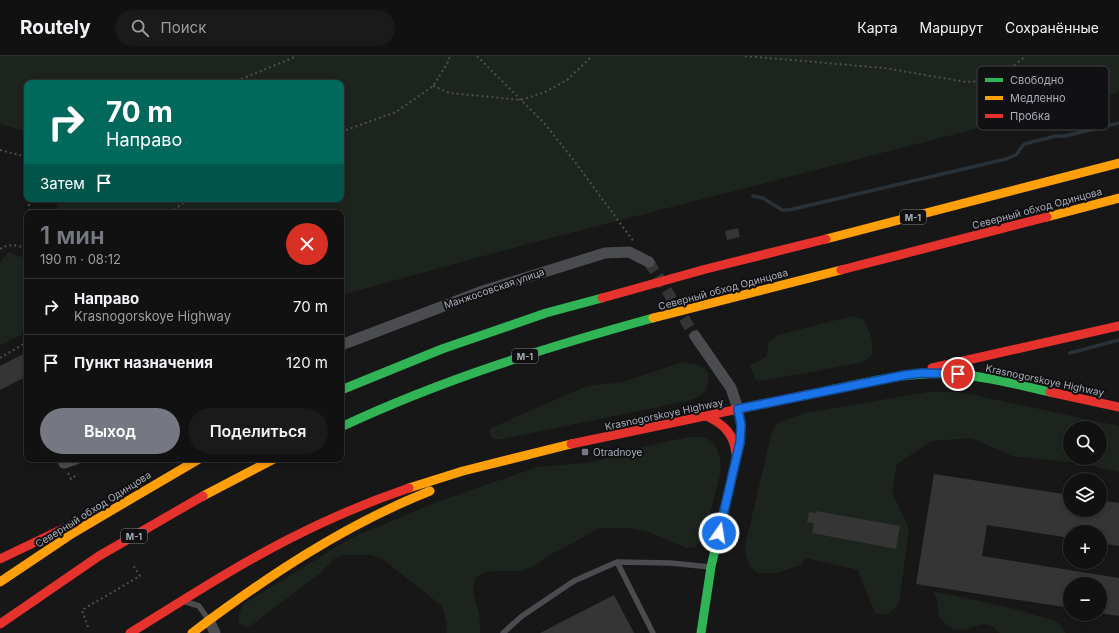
<!DOCTYPE html>
<html lang="ru">
<head>
<meta charset="utf-8">
<style>
	:root { --surface:#111; --page:#1a1a1a; --text:#f1f3f6; --muted:#9c9d9f; --line:#303131; --accent:#757880 }
	body { margin:0; font-family:Inter,sans-serif; background:var(--page); color:var(--text); height:100vh; display:flex; flex-direction:column; font-size:15px; white-space:nowrap }
	* { box-sizing:border-box; margin:0 }
	p { font-size:13px; color:var(--muted) }
	.icon { flex:none; width:22px; height:22px; fill:none; stroke:currentColor; stroke-width:2; stroke-linecap:round; stroke-linejoin:round }
	.map { position:relative; flex:1; overflow:hidden }
	.details { position:absolute; left:24px; top:154px; width:320px; height:252px; display:flex; flex-direction:column; background:var(--surface); border-radius:8px; box-shadow:0 2px 6px #0003,0 0 0 1px var(--line) }
	.details>* { flex:none }
	.guide { position:absolute; left:24px; top:24px; width:320px; height:122px; border-radius:8px; box-shadow:0 2px 6px #0003,0 0 0 1px var(--line); background:#00695c; color:#fff; overflow:hidden }
	.buttons { position:absolute; left:1063px; top:365px; display:grid; gap:8px }
	.buttons a { display:grid; place-items:center; width:44px; height:44px; border-radius:50%; background:var(--surface); box-shadow:0 2px 6px #0003,0 0 0 1px var(--line); font-size:20px }
	.pin { position:absolute; display:grid; place-items:center; width:34px; height:34px; color:#fff; margin:-17px; border:2px solid #fff; border-radius:50%; box-shadow:0 1px 4px #0007 }
	.me { position:absolute; width:44px; margin:-22px; rotate:13deg; stroke-linejoin:round; filter:drop-shadow(0 0 3px #0008) }
	.turn { display:flex; align-items:center; gap:14px; height:84px; padding:0 16px; font-size:18px }
	.turn .icon { width:52px; height:52px; stroke-width:2.5 }
	.turn b { display:block; font-size:28px; line-height:34px }
	.then { display:flex; align-items:center; height:38px; padding:0 16px; background:#0003; gap:8px; font-size:15px }
	.round { display:grid; place-items:center; flex:none; width:42px; height:42px; border-radius:21px; background:var(--page) }
	.overview { display:flex; align-items:center; justify-content:space-between; height:68px; padding:0 16px }
	h1 { font-size:24px; font-weight:600; line-height:30px; color:var(--accent) }
	.button { display:flex; gap:8px; margin-top:auto; padding:8px 16px }
	.button a { flex:1; height:46px; border-radius:24px; background:var(--accent); color:#fff; font-size:16px; font-weight:600; line-height:46px; text-align:center }
	.button a+a { background:var(--page); color:var(--text) }
	ul { padding:0; list-style:none }
	li { display:flex; align-items:center; gap:12px; height:56px; padding:0 16px; border-top:1px solid var(--line) }
	li div { flex:1 }
	li b { display:block; font-size:15px }
	li em { font-style:normal }
	header { display:flex; align-items:center; gap:24px; box-sizing:border-box; height:56px; padding:0 20px; background:var(--surface); border-bottom:1px solid var(--line) }
	header strong { font-size:19px }
	nav { display:flex; gap:22px; margin-inline-start:auto; font-size:14px }
	.search { width:280px; height:36px; background:var(--page); display:flex; align-items:center; gap:10px; box-sizing:border-box; padding:0 14px; border-radius:22px; color:var(--muted); font-size:15px }
	.map>svg:first-child { display:block }
</style>
</head>
<body>
<header>
<strong>Routely</strong>
<div class="search"><svg class="icon" aria-label="search" viewBox="0 0 24 24"><circle cx="10" cy="10" r="6"/><path d="M15 15l6 6"/></svg>Поиск</div>
<nav><a>Карта</a><a>Маршрут</a><a>Сохранённые</a></nav>
</header>
<div class="map">
<svg width="1119" height="577" viewBox="0 0 1119 577">
	<rect width="100%" height="100%" fill="#171717"/>
	<path fill="#1d241e" fill-rule="evenodd" d="M0,0h1119v36l-599,154 -179,49v-82h-284v-14h284v-116h-314v49l-27,-8z
		M9,196l18,7v62l-6,14 -21,10v-83z
		M852,260l11,3c5,7 13,28 8,36 -3,4 -7,6 -11,8l-99,18 -6,-2 -5,-13c6,-5 11,-5 17,-10l1,-13 10,-8z
		M683,306c6,2 16,2 21,6 4,3 5,7 4,12 0,15 -14,19 -26,22l-180,37h-7l-5,-3 -1,-7 93,-41 13,-3 28,-3z
		M927,336h33l159,34v46l-35,-8 -72,-8 -40,-18 -40,3 -35,23 -5,27 17,39 -10,73 -7,8 -8,4 -9,-2 -17,-43 -52,-12 -6,7 -24,8h-18c-10,-7 -12,-15 -13,-27l27,-115 6,-8 27,-10zM1070,372h30v30h-30z
		M688,381c6,0 14,-1 20,2 11,7 13,20 13,32l-15,59 -4,9 -6,8 -10,1 -37,-16 -19,-4h-30l-52,28 -16,11 -10,4h-29l-10,2 -8,6c-4,16 1,20 4,34 1,7 1,13 1,20h-33v-9l-5,-18 -61,-48 -11,-3h-29l-8,5 -14,14 -71,54 -9,-5v-10l5,-9 107,-66 86,-36 100,-35 57,-5 39,-13z
		M933,535l82,18 43,13 8,11h-66c-18,-19 -26,0 -46,-4 -6,-2 -11,-8 -15,-12l-2,-18z"/>
	<g fill="none" stroke-linecap="round" stroke-linejoin="round">
		<path stroke="#2a3239" stroke-width="3.5" d="M753,140l10,2 19,12h7l217,-51 10,-4 8,-11 32,-8h9l54,-13
			M1070,297l49,-13"/>
	</g>
	<path fill="#353536" d="M738,172l2,9 -13,3 -2,-9z
		M27,296v24l-27,14v-24z
		M934,418l136,21v15h30v-10l19,3v43l-19,-3v-11h-30v6l-83,-13 -5,31 137,22v38l-19,-3v-29h-30v24l-154,-24z
		M816,455l84,15 -4,23 -84,-16 2,-10 -7,-1 2,-10 7,1z
		M614,539l20,38h-94z"/>
	<g fill="none" stroke-linecap="round" stroke-linejoin="round">
		<path stroke="#343537" stroke-width="11" stroke-dasharray="11 5.5" stroke-linecap="butt" d="M649,206l46,74"/>
		<path stroke="#4d4e52" stroke-width="2" stroke-dasharray="2 3" stroke-linecap="butt" d="M477,0l68,68 30,38 59,80
			M745,0l139,12 82,14 16,-1 20,-6 24,-19
			M232,27l65,-27
			M433,30l17,7 71,7 24,-8 22,-12 25,-24
			M341,75l5,-1 50,-18 37,-26 14,-22 3,-8
			M0,94l27,7
			M27,122v7
			M28,143l2,14
			M170,157l18,-14
			M0,193c9,-6 18,-4 27,0
			M0,302l27,-16
			M68,417l3,6 7,-5
			M88,571l-6,-17 58,-34 -7,-11"/>
		<path stroke="#4b4c50" stroke-width="5.5" d="M617,506l36,71
			M186,546l13,4 9,13
			M503,577l19,-17 52,-35 43,-19 54,1 39,4"/>
		<path stroke="#4b4c50" stroke-width="11" d="M695,280l36,52 7,21
			M341,289l142,-54 122,-38 24,-1 20,10
			M64,407l12,-4
			M209,564l6,13"/>
		<path stroke="#30b455" stroke-width="9" d="M341,334l101,-41 104,-36 56,-15
			M806,339c49,-10 98,-24 148,-21 32,2 64,11 96,18
			M341,371c100,-47 206,-80 312,-109
			M701,577l10,-66 29,-124 1,-18 -3,-16"/>
		<path stroke="#ff9f0a" stroke-width="9" d="M1047,161l72,-19
			M826,183l293,-76
			M653,262l188,-48
			M409,432l54,-17 108,-27
			M203,440l71,-37
			M0,526l73,-49 126,-74
			M192,577c73,-55 152,-108 238,-142"/>
		<path stroke="#e5322d" stroke-width="9" d="M841,214l206,-53
			M602,242l104,-29 120,-30
			M932,312l187,-42
			M1050,336l69,15
			M706,360c18,8 28,18 30,38
			M571,388l235,-49
			M0,503l75,-36
			M0,568l99,-68 104,-60
			M130,577c52,-32 104,-66 159,-94 39,-20 79,-37 120,-51"/>
	</g>
	<g fill="none" stroke-linecap="round" stroke-linejoin="round">
		<g stroke="#114b97" stroke-width="10">
			<path id="route" d="M719,477l21,-91 1,-17 -3,-16 167,-34 17,-2 36,1"/>
		</g>
		<use href="#route" stroke="#1a73e8" stroke-width="7"/>
	</g>
	<rect fill="#757880" stroke="#111113" stroke-width="1.5" x="581" y="392" width="8" height="8" rx="2"/>
	<g text-anchor="middle" dominant-baseline="central" stroke-width="4" stroke-linejoin="round" paint-order="stroke">
		<g fill="#111113" stroke="#7b7e86" stroke-width="1">
			<rect x="900" y="154" width="26" height="14" rx="3"/>
			<rect x="512" y="293" width="26" height="14" rx="3"/>
			<rect x="121" y="473" width="26" height="14" rx="3"/>
		</g>
		<g font-size="9" font-weight="bold" fill="#a8adb8">
			<text x="913" y="161">М-1</text>
			<text x="525" y="300">М-1</text>
			<text x="134" y="480">М-1</text>
		</g>
		<g font-size="10" fill="#a8adb8" stroke="#111113">
			<text transform="translate(1037 152) rotate(-15)">Северный обход Одинцова</text>
			<text transform="translate(494 232) rotate(-19)">Манжосовская улица</text>
			<text transform="translate(723 233) rotate(-15)">Северный обход Одинцова</text>
			<text transform="translate(1045 324) rotate(12)">Krasnogorskoye Highway</text>
			<text transform="translate(664 358) rotate(-12)">Krasnogorskoye Highway</text>
			<text transform="translate(93 453) rotate(-32)">Северный обход Одинцова</text>
		</g>
		<g font-size="10" fill="#a8adb8" stroke="#111113" text-anchor="start">
			<text x="593" y="396">Otradnoye</text>
		</g>
	</g>
	<rect x="977" y="10" width="132" height="64" rx="6" fill="#111113" stroke="#3e4045" stroke-width="1"/>
	<rect x="985" y="22" width="18" height="4" fill="#30b455"/>
	<rect x="985" y="40" width="18" height="4" fill="#ff9f0a"/>
	<rect x="985" y="58" width="18" height="4" fill="#e5322d"/>
	<g font-size="11" fill="#a8adb8">
		<text x="1010" y="28">Свободно</text>
		<text x="1010" y="46">Медленно</text>
		<text x="1010" y="64">Пробка</text>
	</g>
</svg>
<div class="buttons">
<a><svg class="icon" aria-label="search" viewBox="0 0 24 24"><circle cx="10" cy="10" r="6"/><path d="M15 15l6 6"/></svg></a>
<a><svg class="icon" aria-label="layers" viewBox="0 0 24 24"><path d="M12 4l9 5-9 5-9-5zM3 14l9 5 9-5"/></svg></a>
<a>+</a>
<a>−</a>
</div>
<div class="pin" style="left:958px;top:318px;background:#d93025"><svg class="icon" aria-label="arrive" viewBox="0 0 24 24"><path d="M6 21V4h12l-3 4 3 4H6"/></svg></div>
<svg class="me" style="left:719px;top:477px" viewBox="-20 -20 40 40"><circle r="17" fill="#1a73e8" stroke="#fff" stroke-width="3"/><path d="M0-11L8 9 0 5-8 9z" fill="#fff"/></svg>
<div class="guide">
<div class="turn"><svg class="icon" aria-label="right" viewBox="0 0 24 24"><path d="M7 20v-9h11M14 6l5 5-5 5"/></svg><div><b>70 m</b>Направо</div></div>
<div class="then">Затем<svg class="icon" aria-label="arrive" viewBox="0 0 24 24"><path d="M6 21V4h12l-3 4 3 4H6"/></svg></div>
</div>
<section class="details">
<div class="overview"><div><h1>1 мин</h1><p>190 m · 08:12</p></div><a class="round" style="background:#d93025;color:#fff"><svg class="icon" aria-label="close" viewBox="0 0 24 24"><path d="M6 6l12 12M18 6L6 18"/></svg></a></div>
<ul>
<li><svg class="icon" aria-label="right" viewBox="0 0 24 24"><path d="M7 20v-9h11M14 6l5 5-5 5"/></svg><div><b>Направо</b><p>Krasnogorskoye Highway</p></div><em>70 m</em></li>
<li><svg class="icon" aria-label="arrive" viewBox="0 0 24 24"><path d="M6 21V4h12l-3 4 3 4H6"/></svg><div><b>Пункт назначения</b></div><em>120 m</em></li>
</ul>
<div class="button"><a>Выход</a><a>Поделиться</a></div>
</section>
</div>
</body>
</html>
